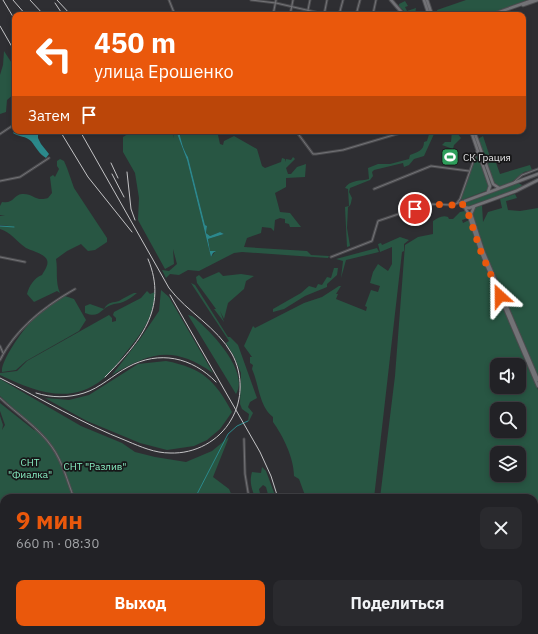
<!DOCTYPE html>
<html lang="ru">
<head>
<meta charset="utf-8">
<style>
	:root { --surface:#222226; --page:#2a2a2e; --text:#f1f3f6; --muted:#a2a4a7; --line:#3f3f43; --accent:#ea580c }
	body { margin:0; font-family:"IBM Plex Sans",sans-serif; background:var(--page); color:var(--text); height:100vh; display:flex; flex-direction:column; font-size:15px; white-space:nowrap }
	* { box-sizing:border-box; margin:0 }
	p { font-size:13px; color:var(--muted) }
	.icon { flex:none; width:22px; height:22px; fill:none; stroke:currentColor; stroke-width:2; stroke-linecap:round; stroke-linejoin:round }
	.map { position:relative; flex:1; overflow:hidden }
	.drawer { position:absolute; left:0px; top:494px; width:538px; height:140px; display:flex; flex-direction:column; background:var(--surface); border-radius:12px 12px 0 0; box-shadow:0 2px 6px #0003,0 0 0 1px var(--line) }
	.drawer>* { flex:none }
	.hud { position:absolute; left:12px; top:12px; width:514px; height:122px; border-radius:8px; box-shadow:0 2px 6px #0003,0 0 0 1px var(--line); background:#ea580c; color:#fff; overflow:hidden }
	.fabs { position:absolute; left:490px; top:358px; display:grid; gap:8px }
	.fabs a { display:grid; place-items:center; width:36px; height:36px; border-radius:8px; background:var(--surface); box-shadow:0 2px 6px #0003,0 0 0 1px var(--line); font-size:20px }
	.pin { position:absolute; display:grid; place-items:center; width:34px; height:34px; color:#fff; margin:-17px; border:2px solid #fff; border-radius:50%; box-shadow:0 1px 4px #0007 }
	.me { position:absolute; width:44px; margin:-22px; rotate:336deg; stroke-linejoin:round; filter:drop-shadow(0 0 3px #0008) }
	.turn { display:flex; align-items:center; gap:14px; height:84px; padding:0 16px; font-size:18px }
	.turn .icon { width:52px; height:52px; stroke-width:2.5 }
	.turn b { display:block; font-size:28px; line-height:34px }
	.then { display:flex; align-items:center; height:38px; padding:0 16px; background:#0003; gap:8px; font-size:15px }
	.round { display:grid; place-items:center; flex:none; width:42px; height:42px; border-radius:8px; background:var(--page) }
	.headline { display:flex; align-items:center; justify-content:space-between; height:68px; padding:0 16px }
	h1 { font-size:24px; font-weight:800; line-height:30px; color:var(--accent) }
	.action { display:flex; gap:8px; margin-top:auto; padding:8px 16px }
	.action a { flex:1; height:46px; border-radius:8px; background:var(--accent); color:#fff; font-size:16px; font-weight:800; line-height:46px; text-align:center }
	.action a+a { background:var(--page); color:var(--text) }
	.map>svg:first-child { display:block }
</style>
</head>
<body>
<div class="map">
<svg width="538" height="634" viewBox="0 0 538 634">
	<rect width="100%" height="100%" fill="#2e2e32"/>
	<path fill="#285643" fill-rule="evenodd" d="M466,0h61l-40,15h-49l-1,-5z
		M405,1l3,5 -3,1 2,4 9,-3 -1,6 -7,1 -9,-9v-2z
		M4,51l11,17v25l-8,7 -1,12 -6,2v-39l3,-10z
		M133,131h39l2,7 -1,-7h3l11,29 24,97 4,-5 -5,-1 -2,-12 16,-5 -4,-2 -10,4 -4,-3 1,-7 -2,-1 -17,-68c-5,-8 -7,-17 -9,-26h40l-1,4 2,9 3,1 1,-4 10,-5 23,13 5,17 3,2 16,-6 1,-4 3,1 1,3v-3l5,1 2,-3 2,2 -9,9 2,6h3l6,-7 9,-3 -1,13 -19,1v9l-11,6 5,19 10,1 11,14h-11l-1,-3 -4,-1v-4l-5,-1 -5,2 -1,11 -3,-3 -9,-1 -1,6 -14,5 -3,9 63,4 4,4 18,1 -1,2 -86,-6 -8,1 -35,18 -11,-1 -9,5 -9,-1 -4,4 -4,-8 7,1 8,-7 -4,-15 1,15 -9,5 -27,-49 1,-22 -4,-25 -12,-21v-15z
		M430,131h4v3l-10,22 -10,3 -5,6 -5,2 -1,-4 -29,7 -2,2 1,4 -3,4 -20,8 -1,4 3,6c-1,4 -1,8 -4,9l-1,21 3,18 -3,1 -2,-40 4,-1 -1,-17 -3,-1c4,-8 16,-7 24,-9l-1,-11 10,-4h12l19,-5 1,-4c7,-3 14,-4 14,-13l3,-1z
		M452,131l5,2 4,5 -7,7 -1,4 -11,-4 3,-3h6z
		M483,136l8,24 -4,2 -9,-23z
		M476,156h2l11,30 -1,4 -26,10 -1,-2z
		M60,159l4,2 3,7 7,20 33,50v4l-12,8 -7,1 -7,-7 -14,7 -11,8c2,10 -1,23 4,34l-3,-2 -23,11 -7,-8c2,-8 7,-16 15,-19 2,-4 7,-10 5,-15 -2,-6 -15,-9 -21,-12 -9,-6 -15,-16 -26,-19v-3h9l-9,-1v-9h5l-5,-1v-9l2,-4c12,2 11,-7 20,-8 11,-1 13,8 26,4l4,-5 -2,-16 3,-2 2,2 4,-8 -2,-3v-5z
		M495,160l5,14 30,-9 2,5 -8,2 -12,10 -13,5 -5,-3 -7,-20z
		M518,183l4,2 -2,4 -51,18h-3l-2,-3 4,-3z
		M515,194l2,4 -11,3 2,9 12,1 18,-3v168l-52,-122 -14,-42 2,-4 8,-3 1,17 5,-10 14,-4 -2,-9z
		M465,211l3,7 -6,2 1,3 6,-3 15,44 54,126v139h-4v-31h-154l15,-122 10,-131 13,-8 15,-3v-13c5,-3 9,-6 15,-4l1,2h4l7,-7zM497,365h22v22h-22zM497,409h22v22h-22zM497,453h22v22h-22z
		M400,237l9,3 -5,4v7l-2,1 -28,246h-68l-7,-19 -5,-3c0,-18 -11,-40 -21,-54v-5c-14,-11 -14,-33 -21,-48l1,-4 -3,-2v-6h2l-8,-11 9,-20 2,2 49,-25 18,-6 17,-11h2l-5,8h2l-2,5 30,12 1,-4 -2,-1 6,-16 7,2 2,-6 -10,-3 3,-11 5,-8 10,7 4,-7v-17l-12,5 -2,-8 3,-1 1,2z
		M377,248l2,4 -33,8 -5,18 2,-17 -7,-2z
		M334,268h4l-1,7 -10,9v3l-22,9 -21,13 -11,3v-3l28,-16 8,-7 7,2 2,-4 4,1 5,-8 4,1z
		M219,272l4,4 18,-2 13,2 -8,5 -2,8 -16,14 -4,16 -4,-8 4,11 -10,-13h2l-19,-26 -1,-6 3,-2 4,4z
		M191,283l4,2 33,52h2l8,8 19,53 -7,4 -2,5 5,6 -4,8h-1l1,-7 -7,-5 -2,-5 1,-31 -7,-17 -8,-13 3,-2z
		M161,290l8,7 44,76c-40,-28 -62,-21 -101,2l28,-36 19,-28z
		M147,291l3,3 5,-2c-1,24 -13,41 -28,59 -8,10 -15,21 -24,28 -33,27 -69,12 -103,-4v-2l17,-2 10,-10 82,-46 3,3v4l4,-1v-3l-3,-3 1,-3 27,-14z
		M134,293h3c-4,3 -9,7 -14,9 -4,2 -8,1 -12,3 -11,4 -11,14 -26,8v-7l5,-2 14,5c4,-8 10,-6 15,-8 5,-3 10,-6 15,-8z
		M65,296l9,3 12,21 -7,11 -53,30 -10,9 -14,2c-2,-12 27,-51 37,-59 8,-6 17,-12 26,-17z
		M188,315l4,1c17,13 58,55 44,78z
		M166,361c36,7 49,19 66,51l-12,17 -13,11 -13,6 -27,4 -27,-7 -53,-22 -44,-24 9,4 -6,-3 23,2 20,-5 49,-31z
		M0,379l81,47 41,17 13,9 20,5 31,5 26,-11 17,-14 -16,40 16,12 4,9h-229v132h3l-7,3v-217l3,9 -1,5 3,-5 -5,-14v-8l34,27 4,1 -38,-35z
		M262,467l4,4 10,27h-7l-3,-11 -3,-2 -4,4 2,9h-6c-3,-10 -6,-15 -3,-26l9,1z
		M534,544h4v52l-4,1z
		M24,630h92l9,4h-112z"/>
	<path fill="#2b898b" d="M15,131h23v7l3,6 8,10 -3,4c-7,-4 -10,-11 -15,-17 -5,-5 -12,-4 -18,-8z
		M176,131h3c2,9 4,18 9,26l17,68 2,1 -1,7 4,3 10,-4 4,2 -16,5 2,12h6l-3,2 -2,4 -24,-97z"/>
	<g fill="none" stroke-linecap="round" stroke-linejoin="round">
		<path stroke="#2b898b" stroke-width="1" d="M0,226l14,1
			M195,498l33,-64 9,-8 11,-5"/>
		<g stroke="#4c4c4f" stroke-width="3">
			<path id="street" d="M169,0l6,15
				M251,0l25,3 52,12
				M373,14l3,-14
				M273,15l3,-15
				M290,15l3,-15
				M307,15l3,-15
				M324,15l3,-15
				M339,15l4,-15
				M356,15l4,-15
				M296,131l17,23h3l27,-4 64,-19
				M0,134l15,-10
				M0,181l20,-4 29,-19
				M514,182l8,-7 16,-6
				M374,189l57,-23 38,5
				M457,203l3,-4 17,-48
				M0,257l25,5
				M331,257l41,-16 6,-20 50,-17 25,1 10,-4
				M0,346l3,7
				M0,360c16,-32 45,-54 75,-71
				M0,398c17,16 39,30 52,49 11,15 15,34 22,51
				M244,439l1,35 4,24
				M212,630l1,3
				M271,630l3,4
				M229,631l16,-1"/>
		</g>
		<g stroke="#4c4c4f" stroke-width="4.5">
			<path id="secondary" d="M391,0l13,15
				M424,0l5,15
				M427,0l5,15
				M523,5l15,-5
				M491,15l42,-15
				M471,131l19,55 -2,6
				M474,131l19,53 6,4
				M538,174l-73,27 -2,3 5,9 13,39 57,134
				M464,207l5,1 47,-17 22,-11
				M474,207l-3,7 12,37 55,129"/>
		</g>
		<g stroke="#4c4c4f" stroke-width="5">
			<path id="primary" d="M534,534l4,-1
				M534,536h4
				M119,630l9,4
				M124,630l9,4
				M1,634l10,-4
				M7,634l10,-4
				M287,634l10,-4
				M294,634l10,-4"/>
		</g>
		<use href="#street" stroke="#727276" stroke-width="1"/>
		<use href="#secondary" stroke="#727276" stroke-width="2.5"/>
		<use href="#primary" stroke="#bb7185" stroke-width="3"/>
		<path stroke="#c4c4c6" stroke-width="1" d="M3,0l12,20
			M13,0l13,15
			M30,0l14,15
			M57,0l14,15
			M55,3l8,12
			M0,26l15,26
			M60,131l28,46 44,55
			M111,163l7,15
			M127,172l4,37 4,11
			M112,174l12,23
			M170,295l90,157 11,24 7,22
			M105,377c34,-34 64,-68 43,-118
			M0,378c42,21 83,46 127,63 14,6 28,12 43,12 25,1 49,-12 61,-33 12,-20 12,-46 1,-66 -15,-27 -45,-42 -63,-66l-89,-157
			M36,393c16,5 32,5 48,0 16,-5 29,-18 44,-26 31,-17 64,-10 88,15
			M281,634v-4"/>
	</g>
	<g fill="none" stroke-linecap="round" stroke-linejoin="round">
		<path stroke="#ea580c" stroke-width="7" stroke-dasharray="0 12.6" d="M415,209l16,-5 22,1 8,-3 7,11 13,39 19,44"/>
	</g>
	<defs>
		<g id="stadium-square" transform="scale(0.9)"><rect x="-9" y="-9" width="18" height="18" rx="4" fill="#2e9e5b" stroke="#171718"/><path d="M0-5a6.5 5 0 1 0 0 10a6.5 5 0 1 0 0-10ZM-3.5-1.8h7v3.6h-7Z" fill="#fff"/></g>
	</defs>
	<g fill-rule="evenodd">
		<use href="#stadium-square" x="450" y="157"/>
	</g>
	<g text-anchor="middle" dominant-baseline="central" stroke-width="3.5" stroke-linejoin="round" paint-order="stroke">
		<g font-size="10" fill="#e7e7e9" stroke="#171718" text-anchor="start">
			<text x="463" y="157">СК Грация</text>
		</g>
		<g font-size="10" fill="#88efc3" stroke="#171718">
			<text x="30" y="462">СНТ<tspan x="30" dy="12">"Фиалка"</tspan></text>
			<text x="95" y="466">СНТ "Разлив"</text>
		</g>
	</g>
</svg>
<div class="fabs">
<a><svg class="icon" aria-label="sound" viewBox="0 0 24 24"><path d="M4 9h4l5-4v14l-5-4H4zM17 9q2 3 0 6"/></svg></a>
<a><svg class="icon" aria-label="search" viewBox="0 0 24 24"><circle cx="10" cy="10" r="6"/><path d="M15 15l6 6"/></svg></a>
<a><svg class="icon" aria-label="layers" viewBox="0 0 24 24"><path d="M12 4l9 5-9 5-9-5zM3 14l9 5 9-5"/></svg></a>
</div>
<div class="pin" style="left:415px;top:209px;background:#d93025"><svg class="icon" aria-label="arrive" viewBox="0 0 24 24"><path d="M6 21V4h12l-3 4 3 4H6"/></svg></div>
<svg class="me" style="left:500px;top:296px" viewBox="-20 -20 40 40"><path d="M0-17L14 15 0 8-14 15z" fill="#ea580c" stroke="#fff" stroke-width="4"/></svg>
<div class="hud">
<div class="turn"><svg class="icon" aria-label="left" viewBox="0 0 24 24"><path d="M17 20v-9H6M10 6l-5 5 5 5"/></svg><div><b>450 m</b>улица Ерошенко</div></div>
<div class="then">Затем<svg class="icon" aria-label="arrive" viewBox="0 0 24 24"><path d="M6 21V4h12l-3 4 3 4H6"/></svg></div>
</div>
<section class="drawer">
<div class="headline"><div><h1>9 мин</h1><p>660 m · 08:30</p></div><a class="round"><svg class="icon" aria-label="close" viewBox="0 0 24 24"><path d="M6 6l12 12M18 6L6 18"/></svg></a></div>
<div class="action"><a>Выход</a><a>Поделиться</a></div>
</section>
</div>
</body>
</html>
